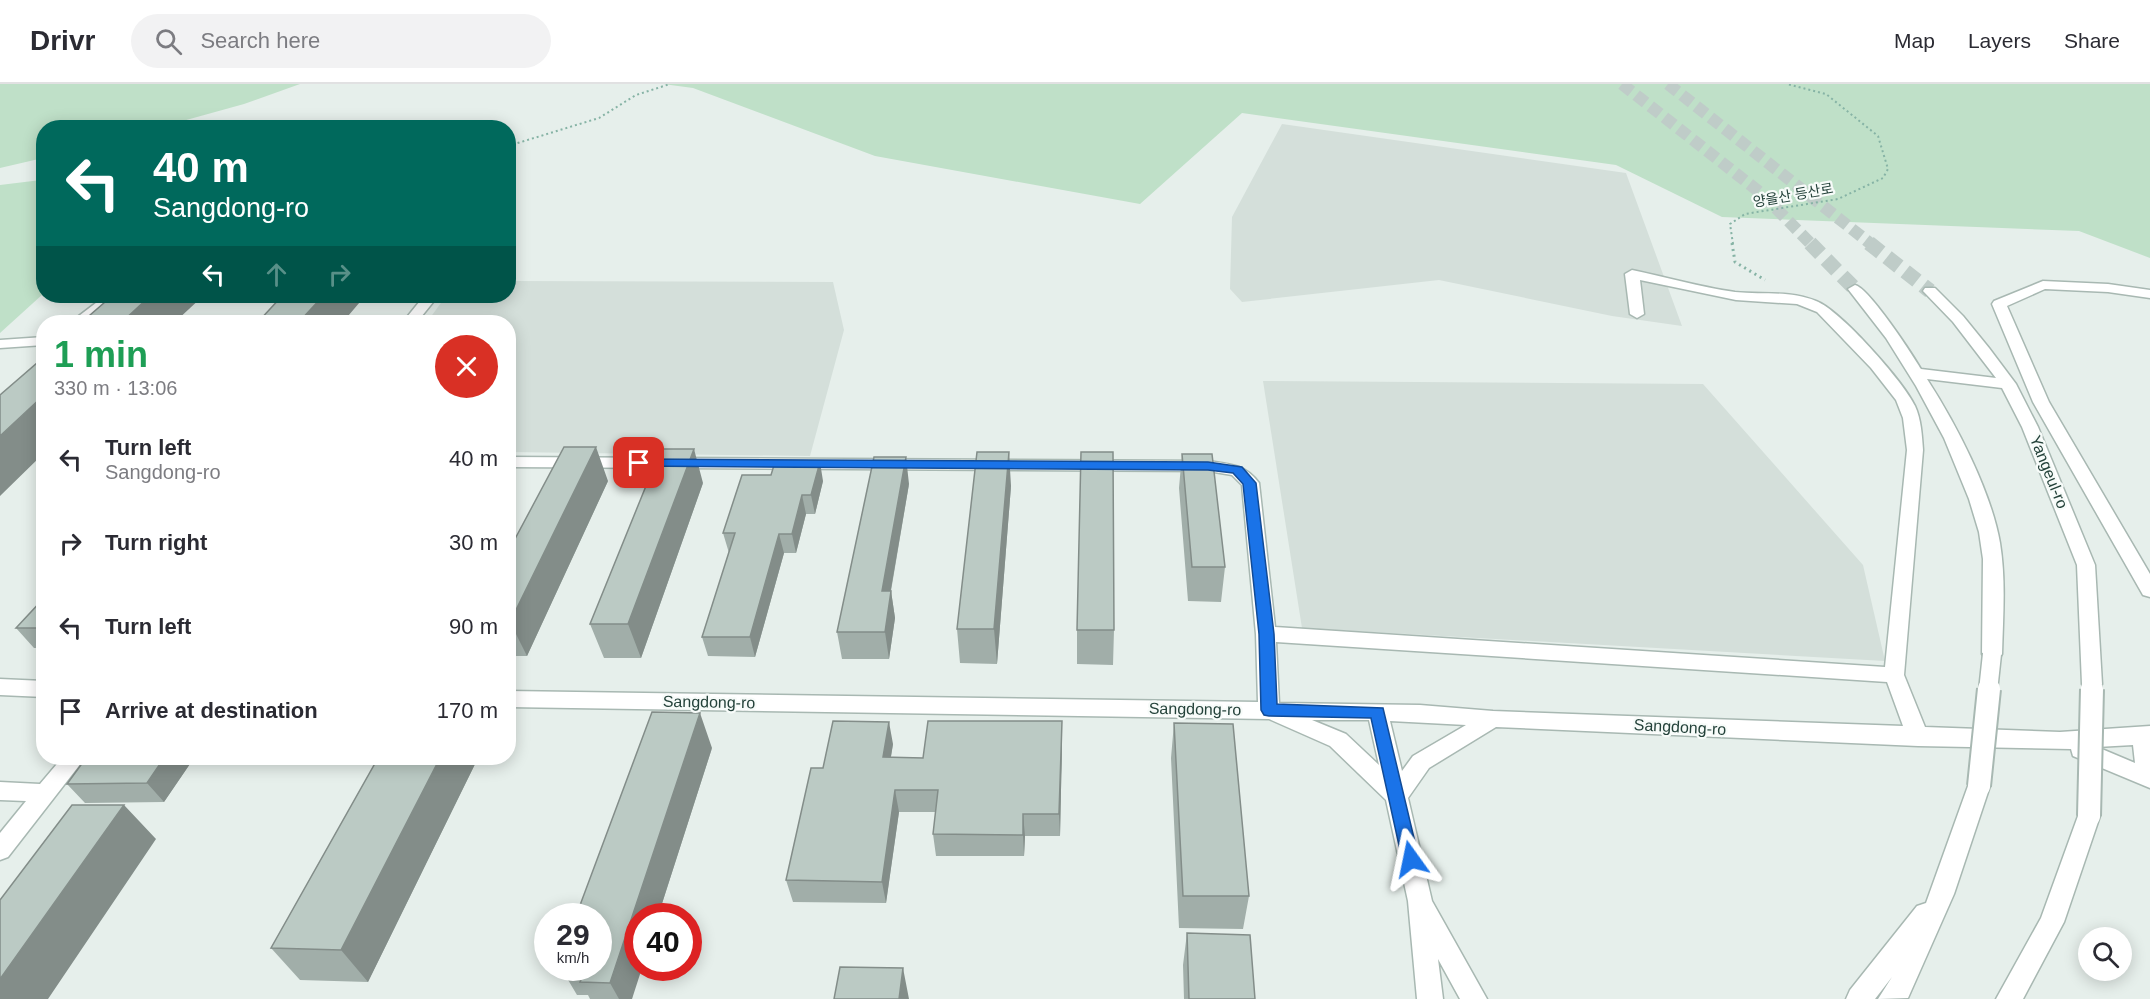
<!DOCTYPE html>
<html lang="en">
<head>
<meta charset="utf-8">
<style>
	:root { --surface:#fff; --page:#f2f2f3; --text:#2b2b33; --muted:#7c7c81; --line:#e1e1e2 }
	body { margin:0; font-family:Arial,"Noto Sans KR",sans-serif; background:var(--page); color:var(--text); height:100vh; display:flex; flex-direction:column; font-size:22px; white-space:nowrap }
	* { box-sizing:border-box; margin:0 }
	p { font-size:20px; color:var(--muted) }
	.icon { flex:none; width:33px; height:33px; fill:none; stroke:currentColor; stroke-width:2; stroke-linecap:round; stroke-linejoin:round }
	.map { position:relative; flex:1; overflow:hidden }
	.drawer { position:absolute; left:36px; top:231px; width:480px; height:450px; display:flex; flex-direction:column; background:var(--surface); border-radius:24px; box-shadow:0 3px 15px #0003 }
	.drawer>* { flex:none }
	.banner { position:absolute; left:36px; top:36px; width:480px; height:183px; border-radius:24px; box-shadow:0 3px 15px #0003; background:#00695c; color:#fff; overflow:hidden }
	.controls { position:absolute; left:2078px; top:843px; display:grid; gap:12px }
	.controls a { display:grid; place-items:center; width:54px; height:54px; border-radius:50%; background:var(--surface); box-shadow:0 3px 15px #0003; font-size:30px }
	.speed { position:absolute; left:534px; top:819px; display:flex; gap:12px; font-size:30px; font-weight:700; text-align:center }
	.speed>* { display:grid; place-content:center; width:78px; height:78px; border-radius:50%; background:var(--surface); box-shadow:0 3px 15px #0003; line-height:1 }
	.speed small { font-size:15px; font-weight:400 }
	.speed .limit { border:9px solid #d22; background:#fff; color:#111 }
	.pin { position:absolute; display:grid; place-items:center; width:51px; height:51px; color:#fff; margin:-26px; border-radius:12px; box-shadow:0 3px 9px #0006 }
	.me { position:absolute; width:66px; margin:-33px; rotate:348deg; stroke-linejoin:round; filter:drop-shadow(0 0 4px #0008) }
	.turn { display:flex; align-items:center; gap:21px; height:126px; padding:0 18px; font-size:27px }
	.turn .icon { width:78px; height:78px; stroke-width:2.5 }
	.turn b { display:block; font-size:42px; line-height:51px }
	.lanes { display:flex; align-items:center; height:57px; padding:0 18px; background:#0003; justify-content:center; gap:30px; direction:ltr }
	.lanes .off { opacity:.35 }
	.round { display:grid; place-items:center; flex:none; width:63px; height:63px; border-radius:32px; background:var(--page) }
	.summary { display:flex; align-items:center; justify-content:space-between; height:102px; padding:0 18px }
	h1 { font-size:36px; font-weight:800; line-height:45px; color:#1e9e55 }
	ul { padding:0; list-style:none }
	li { display:flex; align-items:center; gap:18px; height:84px; padding:0 18px }
	li div { flex:1 }
	li b { display:block; font-size:22px }
	li em { font-style:normal }
	header { display:flex; align-items:center; gap:36px; box-sizing:border-box; height:84px; padding:0 30px; background:var(--surface); border-bottom:2px solid var(--line) }
	header strong { font-size:28px }
	nav { display:flex; gap:33px; margin-inline-start:auto; font-size:21px }
	.search { width:420px; height:54px; background:var(--page); display:flex; align-items:center; gap:15px; box-sizing:border-box; padding:0 21px; border-radius:33px; color:var(--muted); font-size:22px }
	.map>svg:first-child { display:block }
</style>
</head>
<body>
<header>
<strong>Drivr</strong>
<div class="search"><svg class="icon" aria-label="search" viewBox="0 0 24 24"><circle cx="10" cy="10" r="6"/><path d="M15 15l6 6"/></svg>Search here</div>
<nav><a>Map</a><a>Layers</a><a>Share</a></nav>
</header>
<div class="map">
<svg width="2150" height="915" viewBox="0 0 2150 915">
	<rect width="100%" height="100%" fill="#e6efeb"/>
	<path fill="#d4dfda" d="M1282,40l344,49 56,153 -70,-10 -173,-36 -197,22 -12,-13 2,-72z
		M509,197l324,1 11,48 -34,126 -301,-4 -1,-130h-81l19,-26h62z
		M1263,297l440,3 160,181 22,96 -583,-33z"/>
	<path fill="#bfe0c8" d="M0,0h300l-56,20 -83,23 -117,1 -1,30 -43,10z
		M663,0h1487v174l-71,-27 -357,-14 -106,-52 -374,-52 -102,91 -265,-48 -182,-68z
		M41,96l3,1 -1,113 -43,39v-148z"/>
	<g fill="none" stroke-linecap="round" stroke-linejoin="round">
		<path stroke="#bfccc8" stroke-width="12" stroke-dasharray="12 6" stroke-linecap="butt" d="M1622,0l140,110 49,50
			M1668,0l203,160"/>
		<path stroke="#bfccc8" stroke-width="15" stroke-dasharray="15 8" stroke-linecap="butt" d="M1810,159l45,46
			M1869,159l61,48"/>
		<g stroke="#a8b8b2" stroke-width="3">
			<path id="minor" d="M1632,186c34,7 68,17 103,22 27,3 54,-2 81,9 24,9 87,80 99,105 6,13 7,29 8,44l-19,225 21,52 135,5 90,-6v62l-77,-32 -2,-7 -153,-3 -422,-19 -67,41 -21,30 24,103 55,98h-27l-22,-40 5,40h-26l-9,-98 -22,-101 -56,-54 -61,-27 -761,-12v-16l750,11 -2,-68 -14,-149 -10,-10 -24,-4 -700,-4v-10l700,4c21,3 37,3 51,22l16,144 610,40 22,-217 -4,-32 -7,-18 -25,-32 -54,-56 -20,-8 -61,-4 -96,-20 4,34 -7,4 -7,-4 -5,-40zM1276,558l611,40 16,44 -410,-15 -73,-6 -141,-2zM1312,636h57l10,45 -33,-31zM1390,637l76,4 -53,31 -11,15zM2133,661l2,18 -38,-16z
				M2043,197l65,3 42,6v8l-42,-6 -63,-3 -38,17 42,96 101,172v23l-7,-2 -110,-193 -41,-98 2,-3z
				M1855,201c14,3 57,69 66,84l75,9 -43,-56 -30,-31 2,-3h10l28,28 26,32 27,36 22,43 57,138 7,119 -3,6 -7,2 -7,-2 -3,-6 -5,-119 -55,-138 -20,-39 -75,-9c29,45 64,112 73,164 6,37 3,74 2,111l-3,5 -7,2 -7,-2 -3,-5 1,-95 -4,-27 -10,-33 -25,-61 -28,-52 -30,-48 -38,-49z
				M105,212h15l-33,26h-16z
				M424,212h14l-21,26h-14z
				M44,253v8l-44,3v-8z
				M0,595l44,2v16l-44,-2z
				M62,674h23l-77,99 -8,3v-27l26,-32 -26,-1v-18l40,2z
				M1979,693l8,3 3,6 -36,108 -46,104 -30,1 14,-22 -17,22h-29l4,-9 67,-84 9,-3 42,-117 3,-6z
				M2089,722l8,3 3,7 -36,106 -41,77h-27l45,-81 37,-102 3,-7z"/>
		</g>
		<path stroke="#86b3a5" stroke-width="2" stroke-dasharray="2 3" stroke-linecap="butt" d="M508,62l91,-28 37,-23 34,-11
			M1733,160l-3,-20 15,-10 93,-15 45,-21 5,-9 -10,-33 -52,-42 -39,-10"/>
		<path stroke="#86b3a5" stroke-width="3" stroke-dasharray="2 4" stroke-linecap="butt" d="M1732,159l3,19 30,18"/>
		<use href="#minor" fill="#fff" fill-rule="evenodd"/>
		<g stroke="#a8b8b2" stroke-width="21" stroke-linecap="butt">
			<path id="minor-bridge-far1" d="M1988,607l4,-37
				M2092,607v-7"/>
		</g>
		<g stroke="#a8b8b2" stroke-width="26" stroke-linecap="butt">
			<path id="minor-bridge" d="M1979,702l10,-97
				M2089,732l3,-127"/>
		</g>
		<use href="#minor-bridge-far1" stroke="#fff" stroke-width="18"/>
		<use href="#minor-bridge" stroke="#fff" stroke-width="22"/>
	</g>
	<path fill="#a1aea9" d="M1182,370l43,113 -4,35 -33,-1 -9,-113z
		M771,391l52,6 -8,33h-9l-10,39h-12l-29,104 -47,-1 -6,-19 27,-84 -6,-20z
		M608,397l-81,175h-19v-104z
		M703,399l-62,175h-37l-14,-34z
		M909,400l-18,107 4,27 -6,41h-47l-5,-27z
		M1011,402l-14,178 -37,-1 -3,-34z
		M44,514v50h-10l-18,-20z
		M1077,546h37l-1,35 -36,-1z
		M1174,639l75,173 -6,33 -64,-1 -8,-170z
		M893,660l-2,13 32,1 139,-14 -2,92h-35l-1,20h-88l-3,-22 3,-22h-37l-13,91 -93,-1 -7,-22 37,-112z
		M712,664l-54,168h-20l-6,83h-42l-2,-4h-11l-16,-27h37z
		M86,674h108l-30,44 -79,1 -18,-19z
		M378,674h100l-110,224 -68,-2 -29,-32z
		M1187,849l68,66h-71l-1,-34z"/>
	<path fill="#838d89" d="M150,212h53l-28,26h-53z
		M323,212h42l-22,26h-44z
		M44,311v58l-44,43v-60z
		M596,363l12,34 -81,175 -17,-34z
		M694,365l9,34 -62,175 -13,-34z
		M1009,368l2,34 -14,178 -3,-35z
		M906,373l3,27 -23,134 -4,-27z
		M820,378l3,19 -8,33 -4,-19z
		M802,411l4,19 -10,39 -4,-19z
		M779,450l5,19 -29,104 -5,-20z
		M891,507l4,27 -6,41 -4,-27z
		M700,629l12,35 -54,168h-20v52h4l-10,31h-13l-9,-16z
		M1062,637v23l-2,92 -1,-22z
		M889,638l4,22 -6,35 -4,-22z
		M164,674h30l-30,44 -17,-19z
		M440,674h38l-110,224 -27,-32z
		M895,706l4,22 -13,91 -4,-21z
		M124,721l32,34 -108,160h-48v-20z
		M1023,730l2,22 -1,20 -1,-21z
		M903,884l6,31h-10z"/>
	<path fill="#bbcac4" stroke="#838d89" stroke-width="1.5" d="M112,212h38l-28,26h-40z
		M282,212h41l-24,26h-41z
		M44,273v38l-44,41v-41z
		M564,363h32l-86,175h-2v-70z
		M661,365h33l-66,175h-38z
		M977,368h32l-15,177h-37z
		M1081,368h32l1,178h-37z
		M1182,370h30l13,113h-33z
		M874,373h32l-24,134h9l-6,41h-48z
		M775,378h45l-9,33h-9l-10,39h-13l-29,103h-48l33,-104h-12l19,-58h29z
		M44,514v30h-28z
		M652,628l48,1 -90,270 -30,-1 6,-14h12v-52h-22z
		M833,637l56,1 -6,35 40,1 5,-37h134l-3,93h-36v21l-90,-1 5,-44h-43l-13,92 -96,-2 25,-112h12z
		M1174,639l59,1 16,172h-66z
		M86,674h78l-17,25 -80,1z
		M378,674h62l-99,192 -70,-2z
		M72,721h52l-124,174v-79z
		M1187,849l63,2 5,64h-66z
		M840,883l63,1 -4,31h-65z"/>
	<path fill="#1a73e8" stroke="#114b97" stroke-width="1.5" d="M639,375l569,3 34,5 14,16 18,151 3,70 106,4 36,151 -2,6 -6,2 -7,-2 -2,-6 -31,-141 -102,-2 -5,-1 -3,-5 -2,-76 -16,-150 -10,-11 -25,-3 -573,-4 -2,-3z"/>
	<g text-anchor="middle" dominant-baseline="central" stroke-width="4.5" stroke-linejoin="round" paint-order="stroke">
		<g font-size="14" fill="#24423a" stroke="#f7fbf9">
			<text transform="translate(1793 111) rotate(-10)">양을산 등산로</text>
		</g>
		<g font-size="16" fill="#24423a" stroke="#f7fbf9">
			<text transform="translate(2049 388) rotate(68)">Yangeul-ro</text>
			<text transform="translate(709 618) rotate(1)">Sangdong-ro</text>
			<text transform="translate(1195 625) rotate(1)">Sangdong-ro</text>
			<text transform="translate(1680 643) rotate(3)">Sangdong-ro</text>
		</g>
	</g>
</svg>
<div class="controls">
<a><svg class="icon" aria-label="search" viewBox="0 0 24 24"><circle cx="10" cy="10" r="6"/><path d="M15 15l6 6"/></svg></a>
</div>
<div class="speed"><div>29<small>km/h</small></div><div class="limit">40</div></div>
<div class="pin" style="left:639px;top:379px;background:#d93025"><svg class="icon" aria-label="arrive" viewBox="0 0 24 24"><path d="M6 21V4h12l-3 4 3 4H6"/></svg></div>
<svg class="me" style="left:1411px;top:775px" viewBox="-20 -20 40 40"><path d="M0-17L14 15 0 8-14 15z" fill="#1a73e8" stroke="#fff" stroke-width="4"/></svg>
<div class="banner">
<div class="turn"><svg class="icon" aria-label="left" viewBox="0 0 24 24"><path d="M17 20v-9H6M10 6l-5 5 5 5"/></svg><div><b>40 m</b>Sangdong-ro</div></div>
<div class="lanes"><svg class="icon" aria-label="left" viewBox="0 0 24 24"><path d="M17 20v-9H6M10 6l-5 5 5 5"/></svg><svg class="icon off" aria-label="ahead" viewBox="0 0 24 24"><path d="M12 20V5M6 11l6-6 6 6"/></svg><svg class="icon off" aria-label="right" viewBox="0 0 24 24"><path d="M7 20v-9h11M14 6l5 5-5 5"/></svg></div>
</div>
<section class="drawer">
<div class="summary"><div><h1>1 min</h1><p>330 m · 13:06</p></div><a class="round" style="background:#d93025;color:#fff"><svg class="icon" aria-label="close" viewBox="0 0 24 24"><path d="M6 6l12 12M18 6L6 18"/></svg></a></div>
<ul>
<li><svg class="icon" aria-label="left" viewBox="0 0 24 24"><path d="M17 20v-9H6M10 6l-5 5 5 5"/></svg><div><b>Turn left</b><p>Sangdong-ro</p></div><em>40 m</em></li>
<li><svg class="icon" aria-label="right" viewBox="0 0 24 24"><path d="M7 20v-9h11M14 6l5 5-5 5"/></svg><div><b>Turn right</b></div><em>30 m</em></li>
<li><svg class="icon" aria-label="left" viewBox="0 0 24 24"><path d="M17 20v-9H6M10 6l-5 5 5 5"/></svg><div><b>Turn left</b></div><em>90 m</em></li>
<li><svg class="icon" aria-label="arrive" viewBox="0 0 24 24"><path d="M6 21V4h12l-3 4 3 4H6"/></svg><div><b>Arrive at destination</b></div><em>170 m</em></li>
</ul>
</section>
</div>
</body>
</html>
